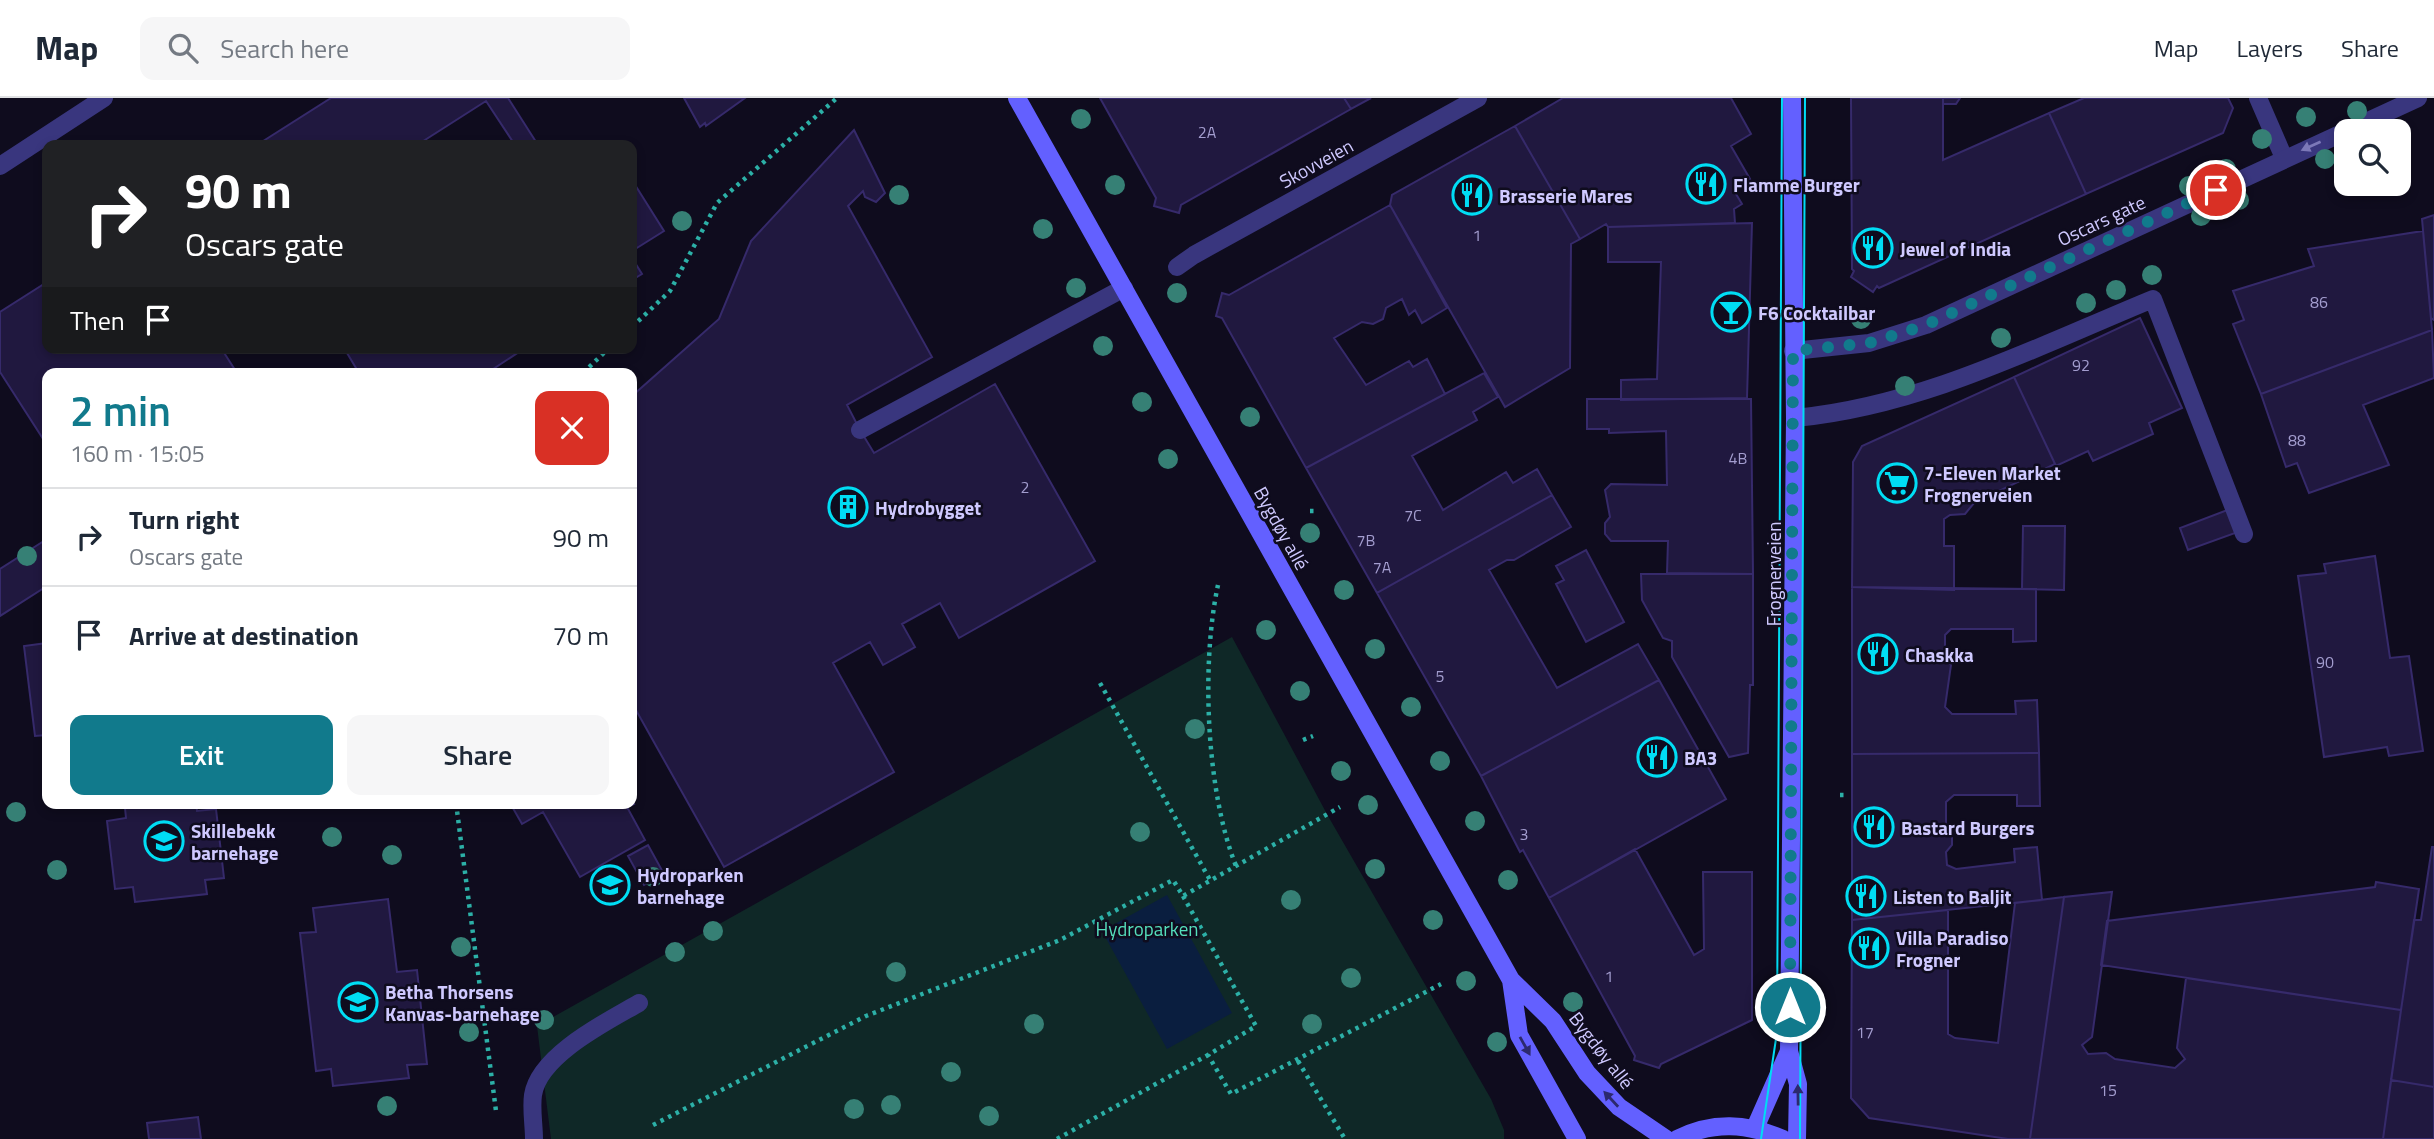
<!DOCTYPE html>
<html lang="en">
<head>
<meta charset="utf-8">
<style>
	:root { --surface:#fff; --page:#f6f6f7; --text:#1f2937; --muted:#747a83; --line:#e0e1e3; --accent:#117a8c }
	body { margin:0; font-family:"Titillium Web",sans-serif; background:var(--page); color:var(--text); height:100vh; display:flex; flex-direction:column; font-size:26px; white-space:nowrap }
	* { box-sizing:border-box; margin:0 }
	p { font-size:23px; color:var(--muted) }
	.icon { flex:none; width:38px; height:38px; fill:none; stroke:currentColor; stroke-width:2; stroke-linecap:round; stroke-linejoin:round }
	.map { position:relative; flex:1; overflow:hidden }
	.drawer { position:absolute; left:42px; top:270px; width:595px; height:441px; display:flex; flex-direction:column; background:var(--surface); border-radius:14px; box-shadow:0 4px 10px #0003 }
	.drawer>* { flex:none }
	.guide { position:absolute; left:42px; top:42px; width:595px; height:214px; border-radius:14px; box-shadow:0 4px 10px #0003; background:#202124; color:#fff; overflow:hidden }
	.controls { position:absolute; left:2334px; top:21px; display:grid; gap:14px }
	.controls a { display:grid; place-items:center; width:77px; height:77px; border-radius:14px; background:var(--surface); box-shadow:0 4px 10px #0003; font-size:35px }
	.pin { position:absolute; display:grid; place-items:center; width:60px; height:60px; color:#fff; margin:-30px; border:4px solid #fff; border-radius:50%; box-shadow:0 2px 7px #0007 }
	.me { position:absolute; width:77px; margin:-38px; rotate:0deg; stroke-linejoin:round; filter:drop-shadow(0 0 5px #0008) }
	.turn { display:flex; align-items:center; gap:24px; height:147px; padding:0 28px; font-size:32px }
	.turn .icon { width:91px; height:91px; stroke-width:2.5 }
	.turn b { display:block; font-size:49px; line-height:60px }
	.then { display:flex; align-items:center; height:66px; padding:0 28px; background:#0003; gap:14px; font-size:26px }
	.round { display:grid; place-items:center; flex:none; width:74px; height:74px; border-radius:14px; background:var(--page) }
	.summary { display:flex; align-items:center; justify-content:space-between; height:119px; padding:0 28px }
	h1 { font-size:42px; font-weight:600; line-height:52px; color:var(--accent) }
	.button { display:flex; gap:14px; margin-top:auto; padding:14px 28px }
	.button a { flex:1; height:80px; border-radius:14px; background:var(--accent); color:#fff; font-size:28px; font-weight:600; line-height:80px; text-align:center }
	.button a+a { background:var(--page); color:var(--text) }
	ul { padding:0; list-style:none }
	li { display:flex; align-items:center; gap:21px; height:98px; padding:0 28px; border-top:2px solid var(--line) }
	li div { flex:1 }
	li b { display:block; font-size:26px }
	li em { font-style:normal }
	header { display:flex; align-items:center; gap:42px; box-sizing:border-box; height:98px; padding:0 35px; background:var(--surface); border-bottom:2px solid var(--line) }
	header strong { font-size:33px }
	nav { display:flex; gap:38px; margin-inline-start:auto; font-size:24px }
	.search { width:490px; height:63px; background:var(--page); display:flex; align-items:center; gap:18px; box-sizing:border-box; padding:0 24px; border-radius:14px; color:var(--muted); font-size:26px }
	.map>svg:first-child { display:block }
</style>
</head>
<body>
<header>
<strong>Map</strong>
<div class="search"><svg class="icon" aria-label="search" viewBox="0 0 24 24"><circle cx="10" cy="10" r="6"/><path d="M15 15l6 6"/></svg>Search here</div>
<nav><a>Map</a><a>Layers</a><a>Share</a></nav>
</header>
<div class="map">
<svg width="2434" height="1041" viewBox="0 0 2434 1041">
	<rect width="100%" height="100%" fill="#0f0c1e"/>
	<path fill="#0f2827" d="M1232,539l96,179 163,283 13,31v9h-953l-14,-113z"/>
	<path fill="#0a1e3f" d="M1167,797l65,118 -65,36 -65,-118z"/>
	<path fill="#20183f" stroke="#362a6b" stroke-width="2" d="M331,0h177l30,47h-23l-29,-44 -69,44h-160z
		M684,0h61l-39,28 -1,-3 -5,4z
		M1100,0h244l7,11 -170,96 -2,8 -25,-7 2,-8z
		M1344,0h27l-20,11z
		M1563,0h168l20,36 -20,12 19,33 -17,10 9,15 -8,5 1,14 -127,4 -2,-3 -26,15 -65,-113z
		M1851,0h92v62l106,-47 37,81 -207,94 -2,-2 -4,6 -22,-15 3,-6 -2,-2z
		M1943,0h17l-4,6h-13z
		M2084,0h144l5,10 -10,25 -137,61 -37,-81z
		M1515,28l65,113 -9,5 -1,124 -65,39 -115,-202 2,-10z
		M854,32l31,63 -9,9 -11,-5 -2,-6 -15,15 84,151 -85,48 13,25 14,23 121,-69 100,177 -136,77 -19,-35 -38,21 13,23 -32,18 -13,-23 -37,21 61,109 -170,95 -92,-164v-307l87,-77 32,-78z
		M632,82l32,51 -32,20z
		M1390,107l57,103 -25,15 -7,-13 -6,5 -7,-16 -16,9 -3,11 -10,5 -11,-2 -28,16 32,47 43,-24 4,6 14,-8 18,35 -139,74 -84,-150 -6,-2 6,-23 7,2z
		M2434,117v105l-3,-2 -9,-99z
		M1752,125l-5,175 -126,2v-20l36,-1 4,-117h-53v-35z
		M2423,133l9,99 -171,64 -28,-70 11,-4 -11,-29 81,-25 -6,-17z
		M632,160l10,16 -10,6z
		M47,184v66h174l16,25h-190v72l-47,-73v-60z
		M2140,220l42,90 -33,15 4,11 -60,27 -5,-10 -32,15 -42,-89z
		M2432,232l2,48 -71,27 26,60 -80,28 -12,-30 -11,4 -25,-73z
		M344,250h181l-38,25h-128z
		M1484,275l14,24 -25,15 4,8 -65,36 31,54 63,-38 7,11 24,-14 15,26 -175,98 -71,-125z
		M2014,279l41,87 -81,39 -9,11 -15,1 -6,4v27h10v44l-102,-3 1,-125 9,-16z
		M1587,301h164l2,175 -86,-1 1,-32h-57l-6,-7v-11l5,-6 -5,-27 6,-6 56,1 -1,-54 -57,2v-4h-22z
		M1552,397l19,32 -57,33h-7l-18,10 68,118 81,-44 21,36 -178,96 -104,-183z
		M2230,411l8,23 -50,18 -8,-22z
		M2023,428h42l-1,64 -42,-1z
		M47,441v47l-47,30v-47z
		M1586,452l38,72 -38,20 -30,-58 8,-4 -8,-14z
		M2375,458l15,102 19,-2 14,95 -34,5 -2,-9 -63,10 -26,-181 28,-3 -2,-9z
		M1641,476h112v111h-3l-2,68 -19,4 -57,-100v-16l-9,-3 -21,-38z
		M1852,489l184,2v52l-23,1v-13h-62l-6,6v25l6,5 -6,42 7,7h64l-1,-13 22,-1 2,53 -187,1z
		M47,545v92l-12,1 -11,-90z
		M1659,582l67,119 -177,99 -26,-48 -3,2 -39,-76z
		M2039,655l1,53h-23v-11h-63l-8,7v21l6,7v15l-6,7 1,13 9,4 59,-7 -1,-13 23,-2 5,53 -190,20v-166z
		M632,703l2,3 -7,3 18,33 -65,37 -37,-65 -21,12 -12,-21h122z
		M171,705h25l1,8 19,-2 8,69 -19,2 2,14 -72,8 -2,-15 -18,2 -8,-68 19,-3 -1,-10z
		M648,747l16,29 -20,11 -16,-29z
		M2432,749h2v240l-43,-7 23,-160h7z
		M1635,751l59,106 10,-6 -1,-77h49v148l-91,44 -2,4 -25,-8 1,-4 -86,-158z
		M2376,784l43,7 -18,121 -300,-45 6,-44 268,-34z
		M2112,794l-20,145 -10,8 6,9 18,-1 9,6 60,9 10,-9 -8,-11 9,-70 215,32 -18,129h-353l34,-242z
		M2064,799l-34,242h-22l-139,-21 -18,-20 1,-178 96,-10v124l7,4 43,5 17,-140z
		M388,801l9,73 20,-2 10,94 -20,1 2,13 -76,8 -2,-17 -15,2 -16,-138 16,-1 -3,-24z
		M2391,982l43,7v52h-51z
		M198,1019l3,22h-52l-2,-16z"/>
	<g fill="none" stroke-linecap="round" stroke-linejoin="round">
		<path stroke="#2cb0a7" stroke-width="4.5" stroke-dasharray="3.5 5" stroke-linecap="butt" d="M632,229l38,-36 47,-88 120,-105
			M583,275l26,-25
			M1310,413h5
			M1218,487c-17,78 -12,206 18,281
			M1100,585l110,197
			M1303,642l10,-4
			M1840,697h6
			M456,705l40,308
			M1183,798l73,130 -48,29 23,39 210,-110
			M1298,963l47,78
			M653,1027l213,-109 194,-76 113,-60 10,16 157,-89
			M1057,1041l151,-84"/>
		<path stroke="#39367e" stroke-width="18" d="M2258,0l26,60
			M860,332l264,-142
			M534,1041c0,-14 -3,-30 -1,-44 6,-40 75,-74 106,-92"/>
		<path stroke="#39367e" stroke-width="18" d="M0,68l104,-68
			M1177,169l17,-12 284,-157
			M1793,253l76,-8 57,-18 492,-227
			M1795,320c127,-12 241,-71 358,-119l91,235"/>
		<path stroke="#6360ff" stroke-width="18" d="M1017,0l494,882 42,41 34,52 32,34 47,32
			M1792,0l3,320 -6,633 9,33 -1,55
			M1511,882l8,55 58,104
			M1755,1030l34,-77
			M1677,1041c36,-18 70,-16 106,0"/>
		<path stroke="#00ddf4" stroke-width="2" d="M1761,1041l16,-107 5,-934
			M1800,1041l5,-1041"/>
	</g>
	<g fill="#368075">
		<circle cx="2357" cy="13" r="10"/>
		<circle cx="2306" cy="19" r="10"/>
		<circle cx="1081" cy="21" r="10"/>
		<circle cx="2262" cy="41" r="10"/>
		<circle cx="2325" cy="61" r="10"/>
		<circle cx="2226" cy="71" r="10"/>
		<circle cx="1115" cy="87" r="10"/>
		<circle cx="2189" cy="88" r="10"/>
		<circle cx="899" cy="97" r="10"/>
		<circle cx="2239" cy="102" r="10"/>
		<circle cx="2201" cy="118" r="10"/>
		<circle cx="682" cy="123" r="10"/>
		<circle cx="1043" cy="131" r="10"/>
		<circle cx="2152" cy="177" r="10"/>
		<circle cx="1076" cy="190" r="10"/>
		<circle cx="2116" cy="192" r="10"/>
		<circle cx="1177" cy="195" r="10"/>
		<circle cx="2086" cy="205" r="10"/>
		<circle cx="1861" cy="221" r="10"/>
		<circle cx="2001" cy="240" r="10"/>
		<circle cx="1103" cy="248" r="10"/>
		<circle cx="1905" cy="288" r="10"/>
		<circle cx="1142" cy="304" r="10"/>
		<circle cx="1250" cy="319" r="10"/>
		<circle cx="1168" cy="361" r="10"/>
		<circle cx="1310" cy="435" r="10"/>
		<circle cx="27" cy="458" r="10"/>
		<circle cx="1344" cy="492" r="10"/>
		<circle cx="1266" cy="532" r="10"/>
		<circle cx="1375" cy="551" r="10"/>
		<circle cx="1300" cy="593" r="10"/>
		<circle cx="1411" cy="609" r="10"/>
		<circle cx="1195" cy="631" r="10"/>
		<circle cx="1440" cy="663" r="10"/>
		<circle cx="1341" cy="673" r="10"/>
		<circle cx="1368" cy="707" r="10"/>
		<circle cx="16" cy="714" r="10"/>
		<circle cx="1475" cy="723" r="10"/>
		<circle cx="1140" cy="734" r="10"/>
		<circle cx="332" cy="739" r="10"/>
		<circle cx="392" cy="757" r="10"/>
		<circle cx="1375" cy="771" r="10"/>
		<circle cx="57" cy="772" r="10"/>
		<circle cx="653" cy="779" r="10"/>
		<circle cx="1508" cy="782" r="10"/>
		<circle cx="1291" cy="802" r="10"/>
		<circle cx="1433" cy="822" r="10"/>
		<circle cx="713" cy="833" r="10"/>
		<circle cx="461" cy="849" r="10"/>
		<circle cx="675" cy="854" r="10"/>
		<circle cx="896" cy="874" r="10"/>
		<circle cx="1351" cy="880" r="10"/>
		<circle cx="1466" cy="883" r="10"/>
		<circle cx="1573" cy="904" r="10"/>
		<circle cx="544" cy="922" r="10"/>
		<circle cx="1034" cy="926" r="10"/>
		<circle cx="1312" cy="926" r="10"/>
		<circle cx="469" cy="934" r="10"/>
		<circle cx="1497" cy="944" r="10"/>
		<circle cx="951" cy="974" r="10"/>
		<circle cx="891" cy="1007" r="10"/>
		<circle cx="387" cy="1008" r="10"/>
		<circle cx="854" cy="1011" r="10"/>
		<circle cx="989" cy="1018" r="10"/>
	</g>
	<defs><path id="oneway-solid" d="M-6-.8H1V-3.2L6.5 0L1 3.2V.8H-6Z" transform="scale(1.75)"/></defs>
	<use fill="#7c78b8" href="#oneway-solid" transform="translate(2311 48) rotate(156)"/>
	<g fill="#2c296d">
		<use href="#oneway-solid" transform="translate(1525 948) rotate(61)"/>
		<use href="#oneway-solid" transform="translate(1798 997) rotate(-91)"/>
		<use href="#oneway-solid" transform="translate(1611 1001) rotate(-133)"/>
	</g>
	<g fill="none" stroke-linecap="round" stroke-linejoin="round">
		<path stroke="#117a8c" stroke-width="12" stroke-dasharray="0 21.6" d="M1790,909l3,-656 76,-8 57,-18 290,-135"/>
	</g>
	<defs>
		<g id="restaurant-ring" transform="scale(2.0125)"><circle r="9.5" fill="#0f0c1e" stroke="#00ddf4" stroke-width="1.5"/><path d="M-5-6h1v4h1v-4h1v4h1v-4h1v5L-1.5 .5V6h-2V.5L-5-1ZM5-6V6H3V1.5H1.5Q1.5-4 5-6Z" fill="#00ddf4"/></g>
		<g id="bar-ring" transform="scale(2.0125)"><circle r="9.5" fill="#0f0c1e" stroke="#00ddf4" stroke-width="1.5"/><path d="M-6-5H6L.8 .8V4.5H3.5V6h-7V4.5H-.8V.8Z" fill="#00ddf4"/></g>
		<g id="supermarket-ring" transform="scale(2.0125)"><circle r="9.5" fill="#0f0c1e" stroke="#00ddf4" stroke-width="1.5"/><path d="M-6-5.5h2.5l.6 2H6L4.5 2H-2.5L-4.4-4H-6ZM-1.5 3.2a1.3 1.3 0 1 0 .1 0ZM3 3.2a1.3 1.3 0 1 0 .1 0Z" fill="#00ddf4"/></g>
		<g id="building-ring" transform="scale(2.0125)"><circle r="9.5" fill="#0f0c1e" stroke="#00ddf4" stroke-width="1.5"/><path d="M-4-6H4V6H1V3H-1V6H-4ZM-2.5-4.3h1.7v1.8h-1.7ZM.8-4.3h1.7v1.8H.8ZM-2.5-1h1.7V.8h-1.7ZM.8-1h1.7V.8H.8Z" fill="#00ddf4"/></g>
		<g id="school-ring" transform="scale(2.0125)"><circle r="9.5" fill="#0f0c1e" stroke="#00ddf4" stroke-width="1.5"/><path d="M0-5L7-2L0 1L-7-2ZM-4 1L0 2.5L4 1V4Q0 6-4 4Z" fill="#00ddf4"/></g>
	</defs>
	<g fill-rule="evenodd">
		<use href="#restaurant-ring" x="1706" y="86"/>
		<use href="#restaurant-ring" x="1472" y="97"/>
		<use href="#restaurant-ring" x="1873" y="150"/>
		<use href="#bar-ring" x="1731" y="214"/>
		<use href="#supermarket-ring" x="1897" y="385"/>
		<use href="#building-ring" x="848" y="409"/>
		<use href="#restaurant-ring" x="1878" y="556"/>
		<use href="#restaurant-ring" x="1657" y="659"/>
		<use href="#restaurant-ring" x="1874" y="729"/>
		<use href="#school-ring" x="164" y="743"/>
		<use href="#school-ring" x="610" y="787"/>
		<use href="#restaurant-ring" x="1866" y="798"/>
		<use href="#restaurant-ring" x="1869" y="850"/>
		<use href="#school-ring" x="358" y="904"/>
	</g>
	<g text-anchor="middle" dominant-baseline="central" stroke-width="5" stroke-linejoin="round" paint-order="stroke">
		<g font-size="16" fill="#a39dcf">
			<text x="1207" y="34">2A</text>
			<text x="1477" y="137">1</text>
			<text x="2319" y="204">86</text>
			<text x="2081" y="267">92</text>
			<text x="2297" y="342">88</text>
			<text x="1738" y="360">4B</text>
			<text x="1025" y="389">2</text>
			<text x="1413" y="417">7C</text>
			<text x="1366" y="442">7B</text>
			<text x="1382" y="469">7A</text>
			<text x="2325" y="564">90</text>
			<text x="1440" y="578">5</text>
			<text x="1524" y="736">3</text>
			<text x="1609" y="878">1</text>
			<text x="1865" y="934">17</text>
			<text x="2108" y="992">15</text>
		</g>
		<g font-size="19" fill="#cfc9ff" stroke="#0f0c1e">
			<text transform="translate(1316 65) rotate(-29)">Skovveien</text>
			<text transform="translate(2101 122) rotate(-25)">Oscars gate</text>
			<text transform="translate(1282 430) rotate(61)">Bygdøy allé</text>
			<text transform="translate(1773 476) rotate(-90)">Frognerveien</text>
			<text transform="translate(1602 952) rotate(52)">Bygdøy allé</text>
		</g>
		<g font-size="19" font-weight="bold" fill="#cfc9ff" stroke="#0f0c1e" text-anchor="start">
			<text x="1733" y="86">Flamme Burger</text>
			<text x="1499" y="97">Brasserie Mares</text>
			<text x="1900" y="150">Jewel of India</text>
			<text x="1758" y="214">F6 Cocktailbar</text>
			<text x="1924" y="374">7-Eleven Market<tspan x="1924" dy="22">Frognerveien</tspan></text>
			<text x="875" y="409">Hydrobygget</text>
			<text x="1905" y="556">Chaskka</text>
			<text x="1684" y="659">BA3</text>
			<text x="1901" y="729">Bastard Burgers</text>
			<text x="191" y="732">Skillebekk<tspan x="191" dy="22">barnehage</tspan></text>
			<text x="637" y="776">Hydroparken<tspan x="637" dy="22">barnehage</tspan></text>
			<text x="1893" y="798">Listen to Baljit</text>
			<text x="1896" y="839">Villa Paradiso<tspan x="1896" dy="22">Frogner</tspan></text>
			<text x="385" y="893">Betha Thorsens<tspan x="385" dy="22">Kanvas-barnehage</tspan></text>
		</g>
		<g font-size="19" fill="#55dfbc" stroke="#0f0c1e">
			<text x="1147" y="830">Hydroparken</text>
		</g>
	</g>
</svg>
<div class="controls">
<a><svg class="icon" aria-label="search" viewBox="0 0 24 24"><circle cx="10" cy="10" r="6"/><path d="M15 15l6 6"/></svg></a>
</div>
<div class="pin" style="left:2216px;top:92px;background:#d93025"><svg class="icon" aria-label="arrive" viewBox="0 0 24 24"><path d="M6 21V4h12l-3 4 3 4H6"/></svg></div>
<svg class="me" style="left:1790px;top:909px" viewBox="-20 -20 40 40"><circle r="17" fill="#117a8c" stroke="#fff" stroke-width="3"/><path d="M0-11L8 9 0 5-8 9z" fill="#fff"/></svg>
<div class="guide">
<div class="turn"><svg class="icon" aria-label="right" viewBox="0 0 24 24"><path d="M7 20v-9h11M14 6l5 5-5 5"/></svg><div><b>90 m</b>Oscars gate</div></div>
<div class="then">Then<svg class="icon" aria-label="arrive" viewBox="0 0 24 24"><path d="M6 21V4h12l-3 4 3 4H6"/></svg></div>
</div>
<section class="drawer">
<div class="summary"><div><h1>2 min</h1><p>160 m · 15:05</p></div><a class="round" style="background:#d93025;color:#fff"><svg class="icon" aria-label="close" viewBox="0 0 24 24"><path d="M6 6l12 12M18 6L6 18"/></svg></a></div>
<ul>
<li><svg class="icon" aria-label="right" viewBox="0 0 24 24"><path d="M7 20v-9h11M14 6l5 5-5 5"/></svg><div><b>Turn right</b><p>Oscars gate</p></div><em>90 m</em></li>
<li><svg class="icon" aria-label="arrive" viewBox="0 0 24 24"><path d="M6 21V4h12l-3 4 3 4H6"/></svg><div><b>Arrive at destination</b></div><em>70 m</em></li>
</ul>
<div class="button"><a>Exit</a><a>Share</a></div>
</section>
</div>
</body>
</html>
